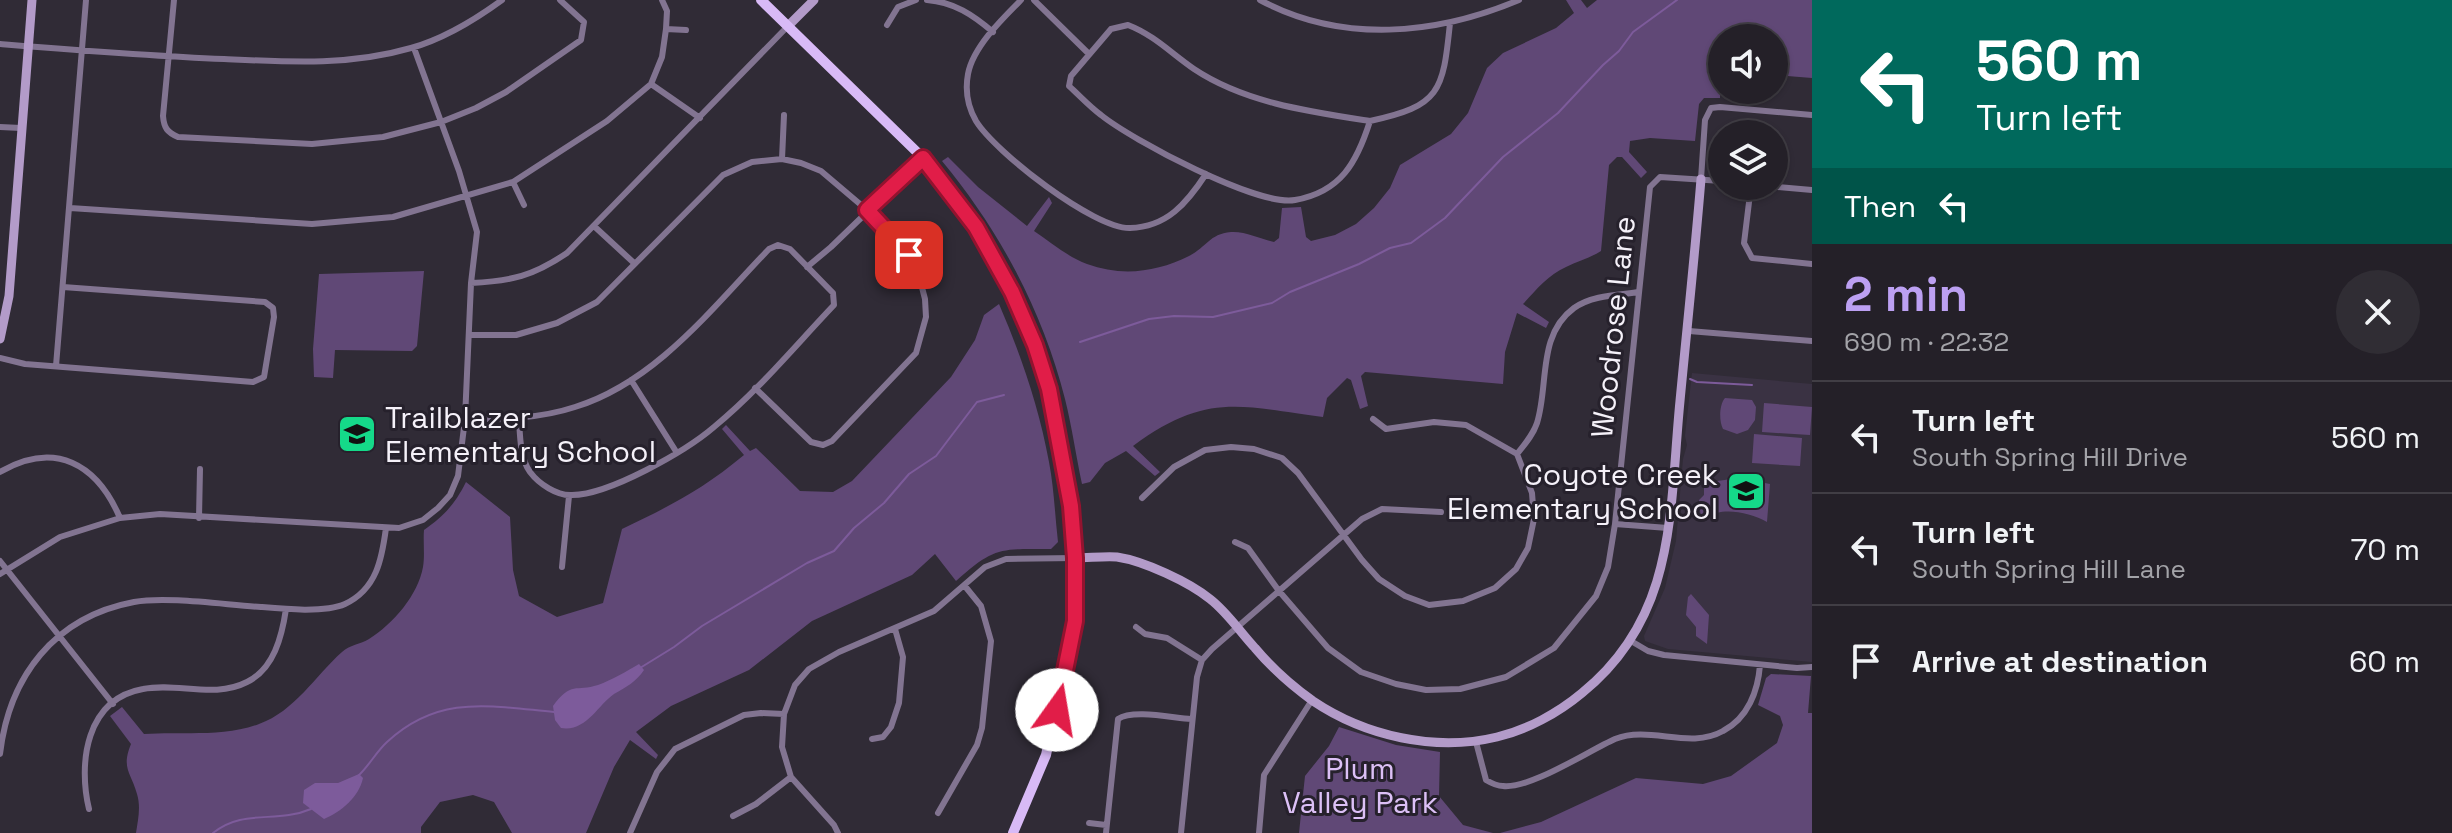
<!DOCTYPE html>
<html lang="en">
<head>
<meta charset="utf-8">
<style>
	:root { --surface:#242028; --page:#302d34; --text:#f1f3f6; --muted:#a3a3a8; --line:#413e45; --accent:#bca0f2 }
	body { margin:0; font-family:"Space Grotesk",sans-serif; background:var(--page); color:var(--text); height:100vh; display:flex; flex-direction:column; font-size:30px; white-space:nowrap }
	* { box-sizing:border-box; margin:0 }
	p { font-size:26px; color:var(--muted) }
	.icon { flex:none; width:44px; height:44px; fill:none; stroke:currentColor; stroke-width:2; stroke-linecap:round; stroke-linejoin:round }
	.map { position:relative; flex:1; overflow:hidden }
	.panel { display:flex; flex-direction:column; background:var(--surface); width:640px }
	.panel>* { flex:none }
	.banner { background:#00695c; color:#fff; overflow:hidden }
	.controls { position:absolute; left:1708px; top:24px; display:grid; gap:16px }
	.controls a { display:grid; place-items:center; width:80px; height:80px; border-radius:50%; background:var(--surface); box-shadow:0 2px 6px #0004,0 0 0 2px var(--line); font-size:40px }
	.pin { position:absolute; display:grid; place-items:center; width:68px; height:68px; color:#fff; margin:-34px; border-radius:16px; box-shadow:0 4px 12px #0006 }
	.me { position:absolute; width:88px; margin:-44px; rotate:13deg; stroke-linejoin:round; filter:drop-shadow(0 0 6px #0008) }
	.turn { display:flex; align-items:center; gap:28px; height:168px; padding:0 32px; font-size:36px }
	.turn .icon { width:104px; height:104px; stroke-width:2.5 }
	.turn b { display:block; font-size:56px; line-height:68px }
	.then { display:flex; align-items:center; height:76px; padding:0 32px; background:#0003; gap:16px; font-size:30px }
	.round { display:grid; place-items:center; flex:none; width:84px; height:84px; border-radius:42px; background:var(--page) }
	.headline { display:flex; align-items:center; justify-content:space-between; height:136px; padding:0 32px }
	h1 { font-size:48px; font-weight:700; line-height:60px; color:var(--accent) }
	ul { padding:0; list-style:none }
	li { display:flex; align-items:center; gap:24px; height:112px; padding:0 32px; border-top:2px solid var(--line) }
	li div { flex:1 }
	li b { display:block; font-size:30px }
	li em { font-style:normal }
	main { display:flex; flex:1; min-height:0 }
	.map>svg:first-child { display:block }
</style>
</head>
<body>
<main>
<div class="map">
<svg width="1812" height="833" viewBox="0 0 1812 833">
	<rect width="100%" height="100%" fill="#302b36"/>
	<path fill="#3a3243" d="M1692,373l120,11v278l-144,-13 -23,-8 -1,-5 21,-48 11,-47 7,-82 4,-14 -2,-9z"/>
	<path fill="#604876" d="M1566,0h15l6,8 10,-8h215v78l-38,-3v-37h-52l-2,60h-16l-5,6 -4,37 -45,-3 -20,3 -1,11 18,20 -6,6 -19,-21h-5l-8,8 -8,86c-11,7 -23,10 -35,16 -18,8 -30,23 -43,37l26,18 -3,6 -29,-15 -12,39 -2,32 -138,-12 -4,4 7,30 -8,3 -9,-29 -4,-2 -20,20 -4,19c-83,-11 -117,-25 -190,29l27,26 -5,4 -29,-25 -21,12 -15,19 -8,2c-6,-28 -10,-57 -17,-85 -22,-87 -65,-168 -123,-238l6,-4 30,30 49,39 22,-29 3,6 -18,28c16,11 34,26 53,33 35,13 70,8 102,-8 18,-9 20,-22 42,-24 14,-1 30,7 43,10l5,-4 3,-30 19,-1 5,30 5,4 24,-6 21,-11 18,-16 16,-20 10,-23 51,-31 17,-21 19,-45 16,-15 53,-25 18,-15z
		M424,271l-7,75 -5,5 -77,-1 -2,28 -19,-1 -1,-28 6,-75z
		M999,304c22,51 40,103 50,158 5,26 6,54 9,80l-7,7c-51,0 -56,-3 -95,32l-21,-27 -23,21 -100,46 -63,49 -78,36 -35,26 22,23 -2,4 -26,-19 -16,27 -28,66h-74l-18,-31 -21,-7 -33,7 -19,25v6h-285c2,-13 5,-26 1,-39 -6,-22 -16,-25 -6,-50l-21,-28 12,-9 22,27c38,-3 78,4 115,-10 36,-13 56,-48 83,-72 7,-7 19,-8 27,-13 24,-15 49,-44 54,-72 2,-12 0,-25 1,-37 20,-14 31,-26 42,-48l44,35 3,53 6,26 38,21 46,-14 19,-74c48,-23 80,-39 122,-74l-22,-26 4,-4 24,26 6,-3 44,43 33,1 19,-11 99,-104 24,-37 9,-25z
		M1725,398l27,2 4,7 -1,13 -7,10 -11,4 -14,-5c-4,-8 -4,-24 2,-31z
		M1764,403l48,4 -2,28 -48,-3z
		M1754,434l48,4 -2,28 -48,-3z
		M1738,478l32,6 -3,38c-14,-8 -36,-13 -50,-9 -5,2 -10,5 -16,6l-2,-19 5,-5v-12z
		M1691,594l18,21 -2,29 -11,-8v-9l-10,-12 2,-18z
		M1771,674l40,2 -3,37h4v120h-312l41,-11 95,-44 67,6 28,-8 46,-33 6,-18 -3,-9 -22,-11 8,-27z
		M1339,727l57,18 44,7 -1,44 24,29 30,8h-194l6,-57 24,-30z"/>
	<path fill="#7d5b9b" d="M639,664l5,6c-8,12 -18,17 -30,24 -17,12 -28,38 -53,34l-6,-8 -2,-14c18,-25 23,-14 45,-21 14,-5 29,-14 41,-21z
		M359,774l4,4c-4,19 -22,34 -39,41l-21,-16 1,-13 11,-7h23z"/>
	<g fill="none" stroke-linecap="round" stroke-linejoin="round">
		<path stroke="#7d5b9b" stroke-width="2" d="M1080,342l69,-23 25,-3 39,1 59,-14 18,-11 69,-28 31,-16 21,-5 34,-25 58,-61 55,-44 45,-48 16,-14 14,-19 44,-32
			M1690,379l7,3 55,3
			M640,668l34,-21 28,-21 105,-63 27,-12 20,-23 30,-25 25,-29 27,-18 41,-54 27,-7
			M358,776c11,-10 18,-24 29,-34 52,-48 102,-36 167,-30
			M213,833c31,-25 63,-9 98,-24"/>
		<path stroke="#827491" stroke-width="6" d="M174,0l-11,116c1,12 4,16 15,21l134,7 71,-7 58,-15 35,-14 30,-16 75,-52 3,-18 -24,-22
			M927,0c27,2 46,15 66,32
			M1021,0c-18,18 -48,47 -53,74 -3,16 0,33 8,47 19,31 118,108 154,107 37,-1 57,-25 76,-54
			M1034,0l55,54
			M1260,0c82,44 176,35 259,0
			M887,25l11,-18 18,-7
			M666,29l20,1
			M0,44c75,6 149,12 224,15 64,3 125,7 187,-11 32,-9 65,-29 91,-48
			M651,84l49,34
			M1370,121c-59,-9 -125,-18 -176,-52 -22,-15 -40,-34 -66,-44l-17,4 -40,47 -2,10c11,10 21,21 32,29 31,25 157,92 194,85 46,-8 62,-38 75,-79 70,-15 73,-29 80,-98
			M0,127l21,1
			M782,159l2,-44
			M1701,179l4,-59 6,-12 9,-1 92,8
			M513,182l11,23
			M1751,186l-7,57 8,15 60,6
			M1766,186l46,4
			M70,208l242,16 81,-7 120,-35 94,-61 44,-37 11,-27 4,-28 1,-18 -5,-11
			M595,227l39,36
			M807,267l24,-20 92,-89
			M471,283c41,-2 62,-7 96,-30l221,-227
			M1689,331l123,10
			M470,335h46l41,-12 40,-21 126,-127 29,-13 30,-3 19,4 20,8 46,39 42,45 10,21 6,23 1,18 -10,36 -84,88 -9,4 -12,-3 -56,-54
			M0,358l25,6 228,18 11,-5 10,-60 -1,-9 -8,-6 -202,-15
			M56,366l30,-366
			M631,380l46,73
			M465,419c37,0 74,0 110,-12 81,-25 138,-100 194,-158l9,-4 12,4 43,44 1,12c-39,41 -76,86 -120,122 -28,24 -105,68 -142,68 -15,1 -33,-11 -42,-23 -10,-14 -10,-36 -11,-53
			M1517,454c8,-10 16,-19 20,-31 12,-38 0,-88 37,-115 18,-13 45,-13 65,-16
			M0,472c55,-32 97,-8 120,46
			M1142,498l32,-31 31,-17 26,-3 23,2 28,9 16,15 64,87 17,19 26,17 24,9 34,-4 32,-13 21,-19 12,-21 6,-29 -2,-26 -15,-39 -51,-29 -32,-3 -48,7 -13,-10
			M199,518l1,-49
			M1615,524l53,4
			M1235,542l13,6 31,43 49,57 33,24 35,12 30,6 34,-1 46,-12 48,-29 42,-52 12,-29 7,-43 35,-337 10,-10 62,4
			M0,561l113,143
			M562,567l7,-71
			M0,574l60,-37 60,-19 40,-4 239,14 24,-8 15,-12 12,-13 8,-19 7,-57 6,-136 6,-51 -18,-61 -45,-123
			M1136,627l9,7 22,4 35,22
			M1631,641l17,10 16,4 133,13 15,-1
			M872,739l11,-2 8,-10 8,-24 4,-46 -8,-28
			M1476,742l10,38c5,3 11,6 17,6 28,3 85,-35 112,-47 35,-14 74,11 108,-8 25,-13 35,-40 37,-66
			M0,754c9,-77 54,-137 134,-152 33,-6 92,3 127,5 22,2 64,6 84,-3 32,-15 37,-46 41,-76
			M89,809c-11,-46 -3,-110 54,-120 34,-7 71,10 104,-7 27,-13 35,-46 39,-73
			M938,813l39,-68 5,-17 9,-87 -10,-35 -17,-21
			M733,816l23,-12 35,-27
			M1089,823l17,2
			M630,833l27,-61 18,-23 69,-34 17,-2 23,1
			M838,833l-4,-8 -43,-48 -9,-30 2,-33 11,-29 14,-16 30,-17 95,-41 51,-44 21,-8 69,-1
			M1106,833l12,-114c15,-10 55,-1 73,0
			M1181,833l16,-156 5,-17 10,-11 150,-130 20,-10 59,3
			M1259,833l5,-58 48,-75"/>
		<path stroke="#b39bc9" stroke-width="9" d="M788,26l26,-26
			M0,339l9,-43 23,-296
			M1075,558c14,0 29,-2 42,-1 27,4 72,25 93,42 18,14 30,33 45,49 16,19 37,38 58,53 52,35 122,51 184,36 30,-7 61,-24 85,-44 95,-77 87,-180 98,-292 7,-74 15,-148 21,-222"/>
		<path stroke="#d8baf6" stroke-width="10" d="M761,0l162,158 53,69 36,65 23,53 14,44 22,117 4,115 -29,134 -33,78"/>
	</g>
	<g fill="none" stroke-linecap="round" stroke-linejoin="round">
		<g stroke="#92132f" stroke-width="20">
			<path id="route" d="M909,255l-42,-45 56,-52 53,69 36,65 23,53 14,44 22,117 4,52v63l-18,89"/>
		</g>
		<use href="#route" stroke="#e11d48" stroke-width="14"/>
	</g>
	<defs>
		<g id="school-square" transform="scale(2)"><rect x="-9" y="-9" width="18" height="18" rx="4" fill="#15d989" stroke="#26212c"/><path d="M0-5L7-2L0 1L-7-2ZM-4 1L0 2.5L4 1V4Q0 6-4 4Z" fill="#111"/></g>
	</defs>
	<g fill-rule="evenodd">
		<use href="#school-square" x="357" y="434"/>
		<use href="#school-square" x="1746" y="491"/>
	</g>
	<g text-anchor="middle" dominant-baseline="central" stroke-width="6" stroke-linejoin="round" paint-order="stroke">
		<g font-size="30" fill="#f5f1f9" stroke="#26212c">
			<text transform="translate(1613 327) rotate(-84)">Woodrose Lane</text>
		</g>
		<g font-size="30" fill="#f5f1f9" stroke="#26212c" text-anchor="start">
			<text x="385" y="417">Trailblazer<tspan x="385" dy="34">Elementary School</tspan></text>
			<text x="1718" y="474" text-anchor="end">Coyote Creek<tspan x="1718" dy="34">Elementary School</tspan></text>
		</g>
		<g font-size="30" fill="#dcc0f6" stroke="#26212c">
			<text x="1360" y="768">Plum<tspan x="1360" dy="34">Valley Park</tspan></text>
		</g>
	</g>
</svg>
<div class="controls">
<a><svg class="icon" aria-label="sound" viewBox="0 0 24 24"><path d="M4 9h4l5-4v14l-5-4H4zM17 9q2 3 0 6"/></svg></a>
<a><svg class="icon" aria-label="layers" viewBox="0 0 24 24"><path d="M12 4l9 5-9 5-9-5zM3 14l9 5 9-5"/></svg></a>
</div>
<div class="pin" style="left:909px;top:255px;background:#d93025"><svg class="icon" aria-label="arrive" viewBox="0 0 24 24"><path d="M6 21V4h12l-3 4 3 4H6"/></svg></div>
<svg class="me" style="left:1057px;top:710px" viewBox="-20 -20 40 40"><circle r="19" fill="#fff"/><path d="M0-13L10 11 0 6-10 11z" fill="#e11d48"/></svg>
</div>
<section class="panel">
<div class="banner">
<div class="turn"><svg class="icon" aria-label="left" viewBox="0 0 24 24"><path d="M17 20v-9H6M10 6l-5 5 5 5"/></svg><div><b>560 m</b>Turn left</div></div>
<div class="then">Then<svg class="icon" aria-label="left" viewBox="0 0 24 24"><path d="M17 20v-9H6M10 6l-5 5 5 5"/></svg></div>
</div>
<div class="headline"><div><h1>2 min</h1><p>690 m · 22:32</p></div><a class="round"><svg class="icon" aria-label="close" viewBox="0 0 24 24"><path d="M6 6l12 12M18 6L6 18"/></svg></a></div>
<ul>
<li><svg class="icon" aria-label="left" viewBox="0 0 24 24"><path d="M17 20v-9H6M10 6l-5 5 5 5"/></svg><div><b>Turn left</b><p>South Spring Hill Drive</p></div><em>560 m</em></li>
<li><svg class="icon" aria-label="left" viewBox="0 0 24 24"><path d="M17 20v-9H6M10 6l-5 5 5 5"/></svg><div><b>Turn left</b><p>South Spring Hill Lane</p></div><em>70 m</em></li>
<li><svg class="icon" aria-label="arrive" viewBox="0 0 24 24"><path d="M6 21V4h12l-3 4 3 4H6"/></svg><div><b>Arrive at destination</b></div><em>60 m</em></li>
</ul>
</section>
</main>
</body>
</html>
